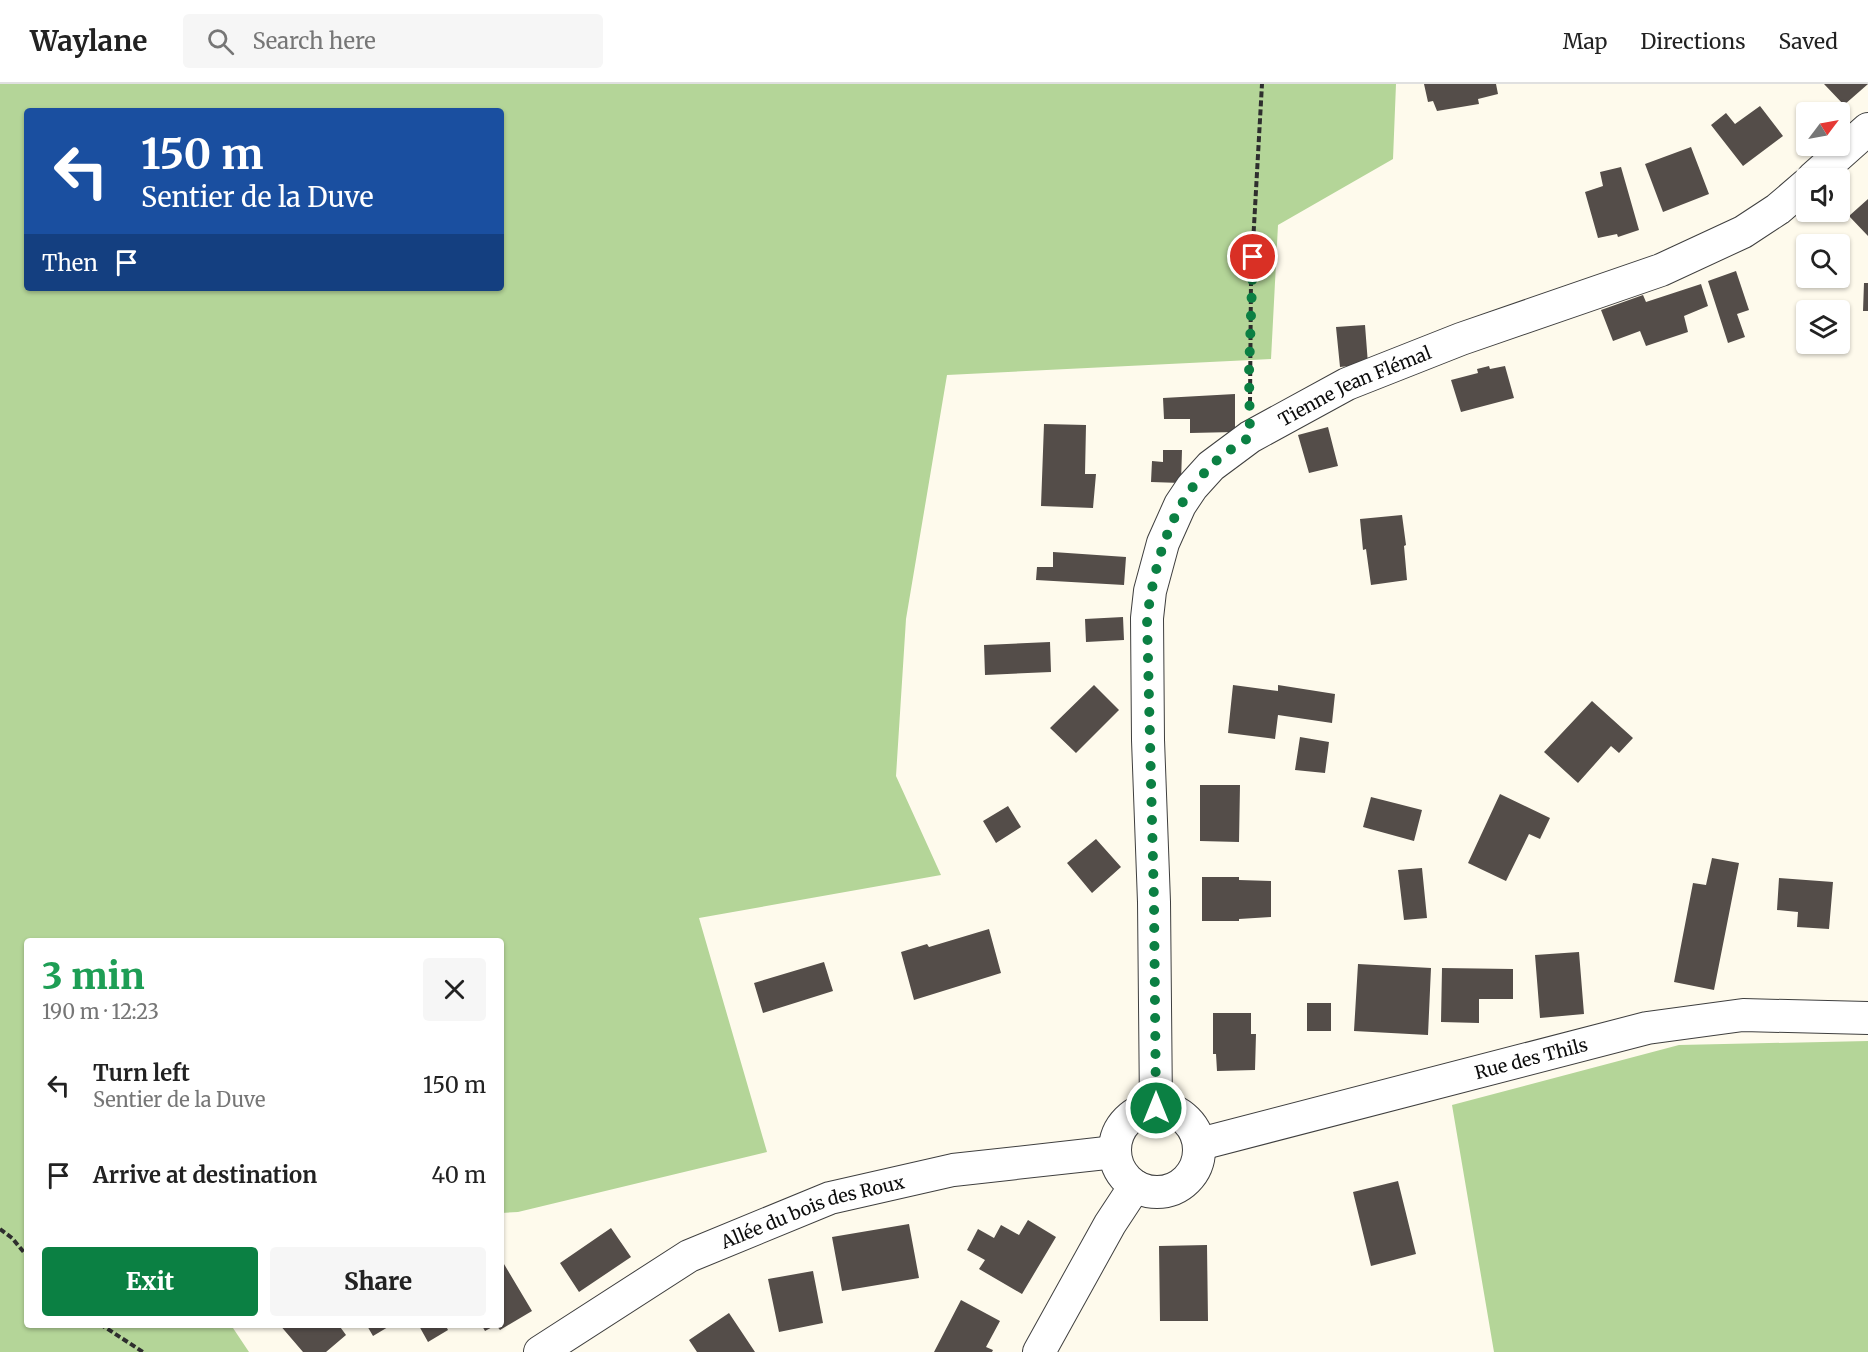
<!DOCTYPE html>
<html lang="en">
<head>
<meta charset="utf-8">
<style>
	:root { --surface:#fff; --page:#f6f6f6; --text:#222; --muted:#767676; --line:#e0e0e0; --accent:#0b8043 }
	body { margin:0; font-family:Merriweather,serif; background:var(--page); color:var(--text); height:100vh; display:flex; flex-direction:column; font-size:22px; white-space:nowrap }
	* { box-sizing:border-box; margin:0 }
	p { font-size:20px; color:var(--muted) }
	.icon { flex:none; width:33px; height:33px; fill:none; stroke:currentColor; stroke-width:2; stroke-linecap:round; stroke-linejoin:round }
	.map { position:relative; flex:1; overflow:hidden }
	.details { position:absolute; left:24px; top:854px; width:480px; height:390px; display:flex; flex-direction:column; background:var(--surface); border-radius:6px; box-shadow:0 2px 4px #0004 }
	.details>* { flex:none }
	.top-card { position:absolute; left:24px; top:24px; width:480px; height:183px; border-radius:6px; box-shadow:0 2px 4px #0004; background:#1a4fa0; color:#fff; overflow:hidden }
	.needle { width:39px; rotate:58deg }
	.controls { position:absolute; left:1796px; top:18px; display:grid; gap:12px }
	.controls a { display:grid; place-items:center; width:54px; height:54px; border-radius:6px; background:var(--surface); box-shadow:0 2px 4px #0004; font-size:30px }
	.pin { position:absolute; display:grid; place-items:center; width:51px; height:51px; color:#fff; margin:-26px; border:3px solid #fff; border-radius:50%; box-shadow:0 2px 6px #0007 }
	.me { position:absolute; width:66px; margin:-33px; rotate:0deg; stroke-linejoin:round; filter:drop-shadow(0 0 4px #0008) }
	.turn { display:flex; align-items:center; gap:21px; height:126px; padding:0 18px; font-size:27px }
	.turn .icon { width:78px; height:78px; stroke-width:2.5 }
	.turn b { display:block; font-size:42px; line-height:51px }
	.then { display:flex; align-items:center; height:57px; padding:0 18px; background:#0003; gap:12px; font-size:22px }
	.round { display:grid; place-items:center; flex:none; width:63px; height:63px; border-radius:6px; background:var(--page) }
	.head { display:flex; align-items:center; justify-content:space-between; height:102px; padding:0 18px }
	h1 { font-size:36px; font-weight:800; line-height:45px; color:#1e9e55 }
	.button { display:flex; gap:12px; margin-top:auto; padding:12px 18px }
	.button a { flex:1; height:69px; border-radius:6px; background:var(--accent); color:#fff; font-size:24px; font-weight:800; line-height:69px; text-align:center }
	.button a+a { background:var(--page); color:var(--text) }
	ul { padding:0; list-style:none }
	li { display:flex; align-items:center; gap:18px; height:90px; padding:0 18px }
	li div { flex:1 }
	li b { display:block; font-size:22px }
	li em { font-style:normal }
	header { display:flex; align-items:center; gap:36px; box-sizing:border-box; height:84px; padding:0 30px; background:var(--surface); border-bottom:2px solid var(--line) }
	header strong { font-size:28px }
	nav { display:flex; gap:33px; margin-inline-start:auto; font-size:21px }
	.search { width:420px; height:54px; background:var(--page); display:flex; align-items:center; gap:15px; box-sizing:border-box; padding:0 21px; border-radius:6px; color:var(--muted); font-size:22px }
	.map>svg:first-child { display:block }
</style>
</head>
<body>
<header>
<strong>Waylane</strong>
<div class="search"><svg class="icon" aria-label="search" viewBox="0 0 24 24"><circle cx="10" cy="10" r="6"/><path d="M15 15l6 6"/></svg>Search here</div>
<nav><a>Map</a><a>Directions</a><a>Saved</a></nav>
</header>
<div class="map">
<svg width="1868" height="1268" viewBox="0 0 1868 1268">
	<rect width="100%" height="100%" fill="#fefaec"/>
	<path fill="#b4d598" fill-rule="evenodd" d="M0,0h1396l-3,75 -115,66 -7,134 -324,16 -41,244 -10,157 45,99 -242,43 68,234 -249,60 -17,1v-273h-474v384l204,1 18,27h-249zM27,27h474v177h-474z
		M1868,957v311h-374l-42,-247 227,-60z"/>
	<path fill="#544d49" d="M1424,0h72l2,10 -20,5 1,5 -42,7 -4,-10 -5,1z
		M1824,0h44l-24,21z
		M1760,22l23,30 -40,30 -32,-41 15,-12 9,11z
		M1691,63l18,47 -46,18 -18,-48z
		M1621,83l18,63 -21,7 -1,-3 -19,4 -13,-46 18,-6 -3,-14z
		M1868,115v37l-19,-20z
		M1736,187l13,39 -12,4 8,23 -17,6 -20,-62z
		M1864,199h4v28h-5z
		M1701,200l7,22 -24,10 4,16 -42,14 -6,-15 -27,10 -12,-31 42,-15 3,7z
		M1365,241l3,39 -28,3 -4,-40z
		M1489,282l1,3 15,-3 9,32 -53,14 -10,-32 27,-7 -1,-4z
		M1235,310v38l-45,1v-14h-26l-1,-21z
		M1044,340l42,1 -1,49h11l-3,34 -52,-2z
		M1328,343l10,39 -29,7 -11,-38z
		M1163,366h19l-1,33 -30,-1 1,-21 11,1z
		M1402,431l4,30 -2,1 3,34 -36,5 -5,-36 -3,1 -3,-31z
		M1053,468l73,5 -2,28 -88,-5 1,-13h16z
		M1123,533l1,23 -38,2 -1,-23z
		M1050,558l1,30 -66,3 -1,-30z
		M1094,601l25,25 -43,43 -26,-25z
		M1233,601l45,6v-6l57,9 -3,29 -54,-8 -3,24 -47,-6z
		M1592,617l41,37 -14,15 -8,-7 -33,37 -34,-31z
		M1300,653l29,5 -4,31 -30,-3z
		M1200,701h40l-1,57 -39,-1z
		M1500,710l50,24 -10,21 -11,-5 -23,47 -38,-18z
		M1371,713l51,13 -8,31 -51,-14z
		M1008,722l13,21 -25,16 -13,-22z
		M1096,755l25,28 -29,26 -25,-30z
		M1712,774l27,5 -25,127 -40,-8 19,-99 13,2z
		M1422,784l5,50 -23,2 -6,-50z
		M1202,793h37v3l32,1v36l-32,2v2h-37z
		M1779,794l54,4 -4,47 -32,-2 1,-15 -21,-2z
		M989,845l12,44 -87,27 -13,-48 26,-8 2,3z
		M1579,868l5,62 -44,4 -5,-63z
		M824,878l9,29 -70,22 -9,-30z
		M1358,880l73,4 -3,67 -74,-4z
		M1442,884l71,1v30h-34v24l-38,-1z
		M1307,919h24v28h-24z
		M1213,929h38v21h5l-1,36 -38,1 -1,-17h-3z
		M1398,1097l18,73 -45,12 -18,-74z
		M1028,1136l28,17 -34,57 -43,-25 6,-9 -18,-10 11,-21 16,9 7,-13 18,10z
		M909,1140l10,54 -77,13 -10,-54z
		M611,1144l20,29 -52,35 -19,-29z
		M1207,1161l1,76h-48l-1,-75z
		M501,1175l31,52 -32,19 -4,-5 -11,6 -4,-7h20z
		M813,1187l10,52 -44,9 -11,-53z
		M961,1216l39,21 -14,26 7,3 -1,2h-58z
		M729,1229l26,39h-58l-8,-12z
		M279,1240h59l8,11 -20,17h-23z
		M366,1240h27l-20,12z
		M418,1240h27l3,6 -20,12z"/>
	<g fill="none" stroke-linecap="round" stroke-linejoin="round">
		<g stroke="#3f3f3f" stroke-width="34">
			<g id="street">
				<path d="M1813,94l55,-49"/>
				<circle cx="1157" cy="1066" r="42"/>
				<path id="s1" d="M1156,1024l-2,-206 -6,-162 -1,-122 3,-27 13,-48 17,-38 12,-18 19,-21 39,-29 97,-53 114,-45 200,-69 82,-38 35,-23 28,-24"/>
				<path id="s2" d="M1200,1060l447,-116 96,-13 125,3"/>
				<path id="s3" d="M540,1268l149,-96 141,-58 123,-28 162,-18"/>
				<path d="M1039,1268l71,-128 25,-38"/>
			</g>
		</g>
		<path stroke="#2e2e2e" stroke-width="4" stroke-dasharray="6 3" stroke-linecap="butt" d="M1250,319l1,-124 11,-195
			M0,1145l12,9 15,18
			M100,1240l43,28"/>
		<use href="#street" stroke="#fff" stroke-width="32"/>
	</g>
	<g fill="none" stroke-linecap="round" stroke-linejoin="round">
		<path stroke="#0b8043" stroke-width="10" stroke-dasharray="0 18" d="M1156,1024l-2,-206 -7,-284c8,-55 22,-110 63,-151 11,-12 26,-21 40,-30l-1,-64 4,-116"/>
	</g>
	<g text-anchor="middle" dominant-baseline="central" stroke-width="6" stroke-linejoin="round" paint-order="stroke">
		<g font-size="18" fill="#0c0c0c" stroke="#fff">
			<text stroke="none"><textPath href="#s1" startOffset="824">Tienne Jean Flémal</textPath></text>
			<text stroke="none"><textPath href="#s2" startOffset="342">Rue des Thils</textPath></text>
			<text stroke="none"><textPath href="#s3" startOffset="309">Allée du bois des Roux</textPath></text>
		</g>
	</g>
</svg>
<div class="controls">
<a><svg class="needle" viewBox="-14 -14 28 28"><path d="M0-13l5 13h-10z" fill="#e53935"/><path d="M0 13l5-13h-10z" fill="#767676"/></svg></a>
<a><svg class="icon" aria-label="sound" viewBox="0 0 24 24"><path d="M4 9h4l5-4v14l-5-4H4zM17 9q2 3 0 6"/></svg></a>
<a><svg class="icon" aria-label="search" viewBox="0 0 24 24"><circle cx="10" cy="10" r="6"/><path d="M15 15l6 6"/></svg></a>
<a><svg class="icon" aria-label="layers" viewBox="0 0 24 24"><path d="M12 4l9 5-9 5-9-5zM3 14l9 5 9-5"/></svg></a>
</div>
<div class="pin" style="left:1253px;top:173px;background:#d93025"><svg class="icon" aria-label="arrive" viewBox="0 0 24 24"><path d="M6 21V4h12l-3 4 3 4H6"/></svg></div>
<svg class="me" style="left:1156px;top:1024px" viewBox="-20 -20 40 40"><circle r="17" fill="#0b8043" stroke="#fff" stroke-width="3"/><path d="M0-11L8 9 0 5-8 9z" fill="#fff"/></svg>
<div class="top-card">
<div class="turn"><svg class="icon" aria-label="left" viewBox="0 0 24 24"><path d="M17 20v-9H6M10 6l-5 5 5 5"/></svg><div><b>150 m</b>Sentier de la Duve</div></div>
<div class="then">Then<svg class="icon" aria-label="arrive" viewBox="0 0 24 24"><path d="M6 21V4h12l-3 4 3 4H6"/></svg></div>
</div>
<section class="details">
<div class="head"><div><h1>3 min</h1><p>190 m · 12:23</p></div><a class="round"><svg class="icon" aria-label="close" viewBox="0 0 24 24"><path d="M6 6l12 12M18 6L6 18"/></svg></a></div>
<ul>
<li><svg class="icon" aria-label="left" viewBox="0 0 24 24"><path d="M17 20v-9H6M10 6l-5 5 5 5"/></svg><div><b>Turn left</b><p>Sentier de la Duve</p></div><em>150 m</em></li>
<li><svg class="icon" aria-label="arrive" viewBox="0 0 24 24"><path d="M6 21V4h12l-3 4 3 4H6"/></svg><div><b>Arrive at destination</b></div><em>40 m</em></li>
</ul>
<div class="button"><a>Exit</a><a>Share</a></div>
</section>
</div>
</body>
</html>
